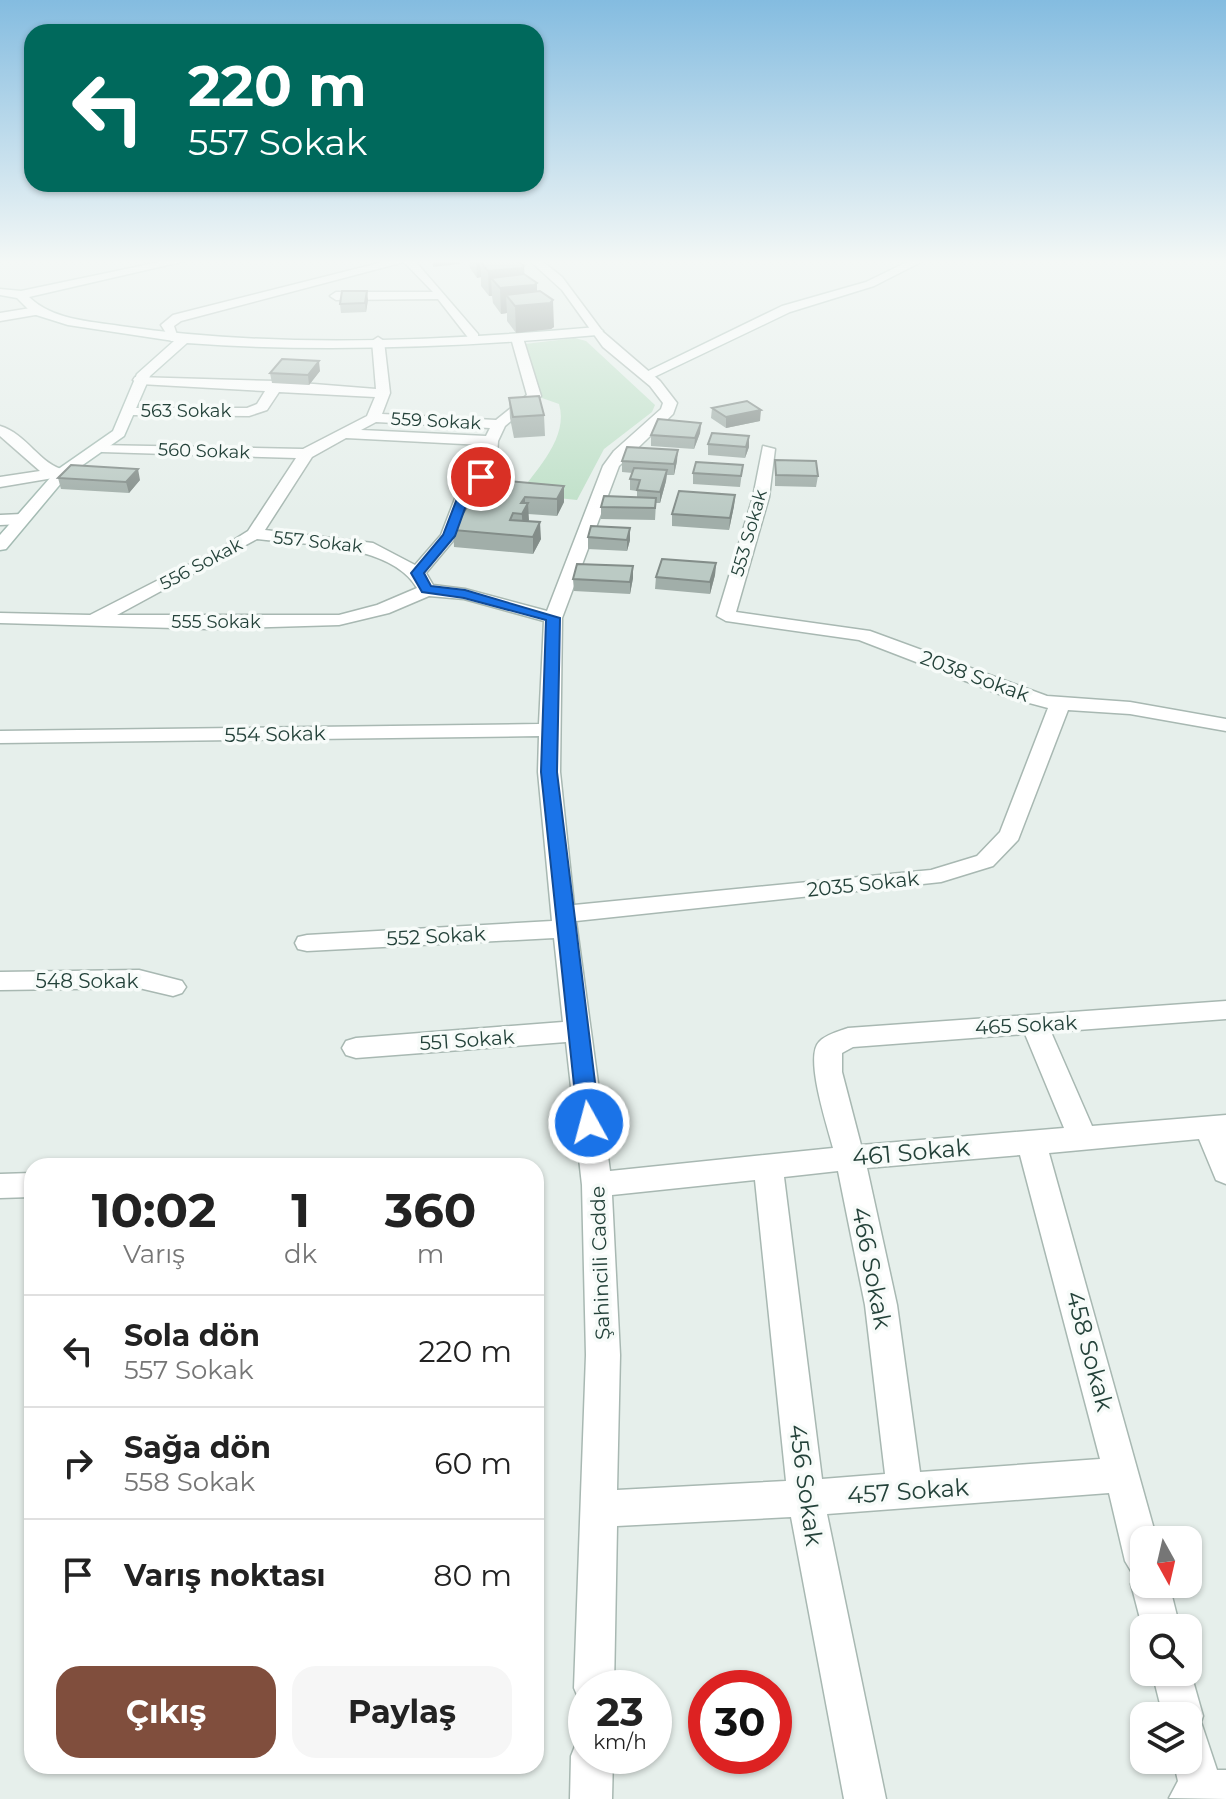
<!DOCTYPE html>
<html lang="tr">
<head>
<meta charset="utf-8">
<style>
	:root { --surface:#fff; --page:#f6f6f6; --text:#222; --muted:#767676; --line:#e0e0e0; --accent:#804e3d }
	body { margin:0; font-family:Montserrat,sans-serif; background:var(--page); color:var(--text); height:100vh; display:flex; flex-direction:column; font-size:30px; white-space:nowrap }
	* { box-sizing:border-box; margin:0 }
	p { font-size:26px; color:var(--muted) }
	.icon { flex:none; width:44px; height:44px; fill:none; stroke:currentColor; stroke-width:2; stroke-linecap:round; stroke-linejoin:round }
	.map { position:relative; flex:1; overflow:hidden }
	.sheet { position:absolute; left:24px; top:1158px; width:520px; height:616px; display:flex; flex-direction:column; background:var(--surface); border-radius:24px; box-shadow:0 2px 6px #0004 }
	.sheet>* { flex:none }
	.guide { position:absolute; left:24px; top:24px; width:520px; height:168px; border-radius:24px; box-shadow:0 2px 6px #0004; background:#00695c; color:#fff; overflow:hidden }
	.needle { width:52px; rotate:172deg }
	.tools { position:absolute; left:1130px; top:1526px; display:grid; gap:16px }
	.tools a { display:grid; place-items:center; width:72px; height:72px; border-radius:16px; background:var(--surface); box-shadow:0 2px 6px #0004; font-size:40px }
	.speed { position:absolute; left:568px; top:1670px; display:flex; gap:16px; font-size:40px; font-weight:700; text-align:center }
	.speed>* { display:grid; place-content:center; width:104px; height:104px; border-radius:50%; background:var(--surface); box-shadow:0 2px 6px #0004; line-height:1 }
	.speed small { font-size:20px; font-weight:400 }
	.speed .limit { border:12px solid #d22; background:#fff; color:#111 }
	.pin { position:absolute; display:grid; place-items:center; width:68px; height:68px; color:#fff; margin:-34px; border:4px solid #fff; border-radius:50%; box-shadow:0 2px 8px #0007 }
	.me { position:absolute; width:88px; margin:-44px; rotate:353deg; stroke-linejoin:round; filter:drop-shadow(0 0 6px #0008) }
	.turn { display:flex; align-items:center; gap:28px; height:168px; padding:0 32px; font-size:36px }
	.turn .icon { width:104px; height:104px; stroke-width:2.5 }
	.turn b { display:block; font-size:56px; line-height:68px }
	.eta { display:flex; justify-content:space-evenly; align-items:center; height:136px; text-align:center }
	.eta b { font-size:48px; font-weight:700; line-height:56px }
	.cta { display:flex; gap:16px; margin-top:auto; padding:16px 32px }
	.cta a { flex:1; height:92px; border-radius:24px; background:var(--accent); color:#fff; font-size:32px; font-weight:700; line-height:92px; text-align:center }
	.cta a+a { background:var(--page); color:var(--text) }
	ul { padding:0; list-style:none }
	li { display:flex; align-items:center; gap:24px; height:112px; padding:0 32px; border-top:2px solid var(--line) }
	li div { flex:1 }
	li b { display:block; font-size:30px }
	li em { font-style:normal }
	.map>svg:first-child { display:block }
</style>
</head>
<body>
<div class="map">
<svg width="1226" height="1799" viewBox="0 0 1226 1799">
	<rect width="100%" height="100%" fill="#e6efeb"/>
	<path fill="#bfe0c8" d="M575,338l11,3 69,64 -3,7 -48,37 -27,51 -58,-6c18,-25 50,-57 40,-90l-17,-6 -17,-54z"/>
	<g fill="none" stroke-linecap="round" stroke-linejoin="round">
		<g stroke="#a8b8b2" stroke-width="3">
			<path id="street" d="M387,261h28l63,73v6h-8l-32,-41 -102,1 -6,-4 6,-4h97l-29,-30 -223,59 -7,5 5,15h-8l-10,-16 12,-10z
				M530,261h12l20,16 41,55 57,49 17,22 -4,11 -54,52 -57,152 -2,154 14,133 357,-35 46,-14 23,-24 48,-124 -41,-11 -148,-57 -133,-19 -9,-5 36,-119 10,-51 12,3 -6,48 -33,115 134,19 177,65 83,6 96,17v12l-96,-17 -62,-4 -50,130 -25,26 -52,16 -365,39 34,250 223,-23c-5,-20 -29,-91 -14,-106 6,-7 20,-11 29,-14l378,-27v18l-175,13 41,94 134,-11v69l-10,-4 -17,-41 -150,14 108,387h-13v44h25l11,44h-36v6l-13,-50 3,-8 -9,-15 -16,-68 -282,21 59,285h-42l-53,-282 -174,9 -3,162h-28v17l-6,-3 -6,-14 12,-333 -4,-170 -16,-143 -210,16 -10,-3 -4,-7 4,-7 10,-3 207,-16 -9,-84 -247,13 -9,-2 -3,-6 3,-6 9,-2 245,-14 -14,-149 1,-36 -539,7v-12l539,-7 5,-103 -80,-22 -35,-3 -40,17 -50,12 -130,4 -209,-6v-10l90,2 131,-67 27,-17 48,-73 -194,-6 -7,-4 2,-3 206,4 64,-33 8,-19 -96,-5 -12,18 -18,6 -118,-1 -5,-1v-6h121l10,-4 8,-13 -125,-7 -7,-4 2,-3 141,4 100,8 -4,-48 6,-4 6,4 6,52 -8,21 114,6 31,-25 -16,-57 6,-4 6,4 18,58 -36,30 -7,15 -2,28 -25,28 -14,39 -31,37 7,12 32,4 82,22 56,-145 11,-15 47,-42 2,-6 -13,-17 -47,-39 -41,-57zM376,422l114,6 -4,8 -125,-6zM346,438l137,7 -3,23 -24,28 -15,39 -26,30 -42,-22 -108,-13 47,-73zM257,539c47,6 134,4 160,49l-40,17 -38,10h-222zM1025,1034l39,94 -203,17 -19,-73v-19l11,-6zM1020,1155l80,304 -180,13 -23,-167 -30,-137zM838,1171l27,134 20,169 -63,5 -38,-302zM755,1180l31,301 -169,9 3,-135 -8,-160z
				M37,307l4,1v6l-41,7v-8z
				M0,426c27,8 40,39 65,44v6l-65,11v-10l40,-6 -40,-35z
				M0,515l22,-1 8,5 -8,5 -22,1z
				M139,970l43,11 4,6 -4,6 -9,3 -34,-8 -139,2v-18z
				M32,1173v24l-32,1v-24z
				M1188,1663l15,53 -2,6 16,48h9v29l-57,-1 9,-17 -5,-21h15v-44h-25l-11,-44h36z
				M586,1738v18h27l-1,43h-42l1,-43 6,-15z"/>
		</g>
		<g stroke="#a4bbb3" stroke-width="3">
			<path id="secondary" d="M164,261h21l-156,36c24,23 60,24 91,29 157,23 320,15 477,1l6,4 -6,4c-135,12 -275,18 -410,8l-37,33 -26,60 -57,40 -61,73 -6,1v-15l57,-65 56,-39 24,-57 37,-33 -106,-16 -35,-11 -16,-16 -17,-3v-6l21,2z
				M909,261h14l-49,25 -84,26 -138,66 -12,-3 142,-69 84,-24z"/>
		</g>
		<use href="#street" fill="#fff" fill-rule="evenodd"/>
		<use href="#secondary" fill="#fff" fill-rule="evenodd"/>
	</g>
	<path fill="#a1aea9" d="M469,261h48l7,13 13,17 17,36 -3,2 -35,4 -9,-12v-8l-6,1 -8,-11 -1,-7h-3l-8,-10v-9l-4,1 -7,-10z
		M368,300l-2,12 -25,1 -1,-9z
		M320,371l-11,14 -37,-2 -2,-10z
		M509,398l35,17 1,21 -31,2 -4,-20z
		M712,408l48,13 -34,7 -15,-10z
		M701,423l-1,10 -6,16 -43,-3v-11z
		M749,436v11l-4,11 -37,-3v-11z
		M775,460l43,16 -2,11 -41,-1z
		M622,461h55l-3,14h-7l-1,6 -6,22h-4l-1,17 -54,-1v-12l36,-10v-6l-7,-1v-11l3,-6 -11,-1z
		M743,465l-3,22 -47,-3v-11z
		M58,478l82,2 -11,13 -68,-4z
		M484,479l80,7v16l-7,14 -29,-2v7l13,18 -8,15 -79,-7 -1,-17z
		M735,495l-1,11 -5,24 -57,-4v-12z
		M630,528v12l-3,11 -39,-2v-12z
		M716,563l-1,12 -5,19 -55,-5 1,-12z
		M633,578l-3,16 -56,-3 -1,-12z"/>
	<path fill="#838d89" d="M433,261h27v3l-27,3z
		M476,261h4l1,16 -4,1z
		M524,266l1,20 12,-3v21l16,-4 1,27 -3,2 -35,4 -1,-27 -9,-11 1,18 -6,1 -1,-26 -9,-10 1,18h-3l-1,-25z
		M367,291l1,9 -2,12 -1,-9z
		M319,361l1,10 -11,14 -1,-10z
		M761,410l-1,11 -34,7v-11z
		M701,423l-1,10 -6,16 1,-11z
		M749,436v11l-4,11 1,-11z
		M678,450l-1,11 -3,14v-11z
		M138,469l2,11 -11,13 -3,-11z
		M667,470l-1,11 -6,22v-11z
		M564,486v16l-7,14v-17z
		M735,495l-1,11 -5,24 1,-12z
		M525,497v11l3,-5 1,17 -6,11 -2,-28z
		M540,522l1,17 -8,15v-17z
		M630,528v12l-3,11v-11z
		M716,563l-1,12 -5,19v-12z
		M633,566v12l-3,16v-12z"/>
	<path fill="#bbcac4" stroke="#838d89" stroke-width="2" d="M480,261h37l7,5 -2,2 -34,3z
		M524,274l13,9 -3,2 -34,3 -9,-10z
		M342,291h25l-2,12 -25,1z
		M540,291l13,9 -3,3 -35,3 -9,-11z
		M282,359l37,2 -11,14 -38,-2z
		M539,396l5,19 -31,2 -4,-19z
		M747,401l14,9 -35,7 -14,-9z
		M658,419l43,4 -6,15 -44,-3z
		M712,433l37,3 -3,11 -38,-3z
		M627,447l51,3 -4,14 -52,-3z
		M775,460l41,1 2,15 -42,-1z
		M696,462l47,3 -2,11 -48,-3z
		M71,465l67,4 -12,13 -68,-4z
		M634,468l33,2 -7,22 -23,-2 3,-10 -10,-1z
		M484,479l80,7 -7,13 -32,-2 -4,6h7l-6,11 -9,-1 -3,7 30,2 -7,15 -80,-7z
		M679,491l56,4 -5,23 -58,-4z
		M604,496l52,2 -1,10 -54,-1z
		M591,526l39,2 -3,12 -39,-3z
		M662,559l54,4 -6,19 -54,-5z
		M577,564l56,2 -3,16 -57,-3z"/>
	<linearGradient id="sky" x2="0" y2="1"><stop stop-color="#84bce0"/><stop offset="0.51" stop-color="#f4f8f6"/><stop offset="1" stop-color="#f4f8f6" stop-opacity="0"/></linearGradient>
	<rect width="1226" height="513" fill="url(#sky)"/>
	<path fill="#1a73e8" stroke="#114b97" stroke-width="2" d="M477,474l10,3 -18,20 -14,39 -31,37 7,13 34,4 95,28 -3,154 43,351 -11,9 -11,-9 -37,-351 5,-152 -82,-22 -42,-6 -11,-19 32,-38 15,-39z"/>
	<g text-anchor="middle" dominant-baseline="central" stroke-width="7" stroke-linejoin="round" paint-order="stroke">
		<g font-size="18" fill="#24423a" stroke="#f7fbf9">
			<text x="186" y="411">563 Sokak</text>
			<text transform="translate(436 421) rotate(3)">559 Sokak</text>
			<text transform="translate(204 451) rotate(2)">560 Sokak</text>
			<text transform="translate(749 533) rotate(-74)">553 Sokak</text>
			<text transform="translate(318 542) rotate(6)">557 Sokak</text>
			<text transform="translate(201 564) rotate(-28)">556 Sokak</text>
			<text x="216" y="622">555 Sokak</text>
		</g>
		<g font-size="20" fill="#24423a" stroke="#f7fbf9">
			<text transform="translate(975 676) rotate(20)">2038 Sokak</text>
			<text transform="translate(275 734) rotate(-1)">554 Sokak</text>
			<text transform="translate(863 884) rotate(-6)">2035 Sokak</text>
			<text transform="translate(436 936) rotate(-3)">552 Sokak</text>
			<text x="87" y="981">548 Sokak</text>
			<text transform="translate(1026 1025) rotate(-3)">465 Sokak</text>
			<text transform="translate(467 1040) rotate(-4)">551 Sokak</text>
			<text transform="translate(600 1263) rotate(-92)">Şahincili Cadde</text>
		</g>
		<g font-size="24" fill="#24423a" stroke="#f7fbf9">
			<text transform="translate(911 1152) rotate(-5)">461 Sokak</text>
			<text transform="translate(872 1268) rotate(79)">466 Sokak</text>
			<text transform="translate(1090 1351) rotate(75)">458 Sokak</text>
			<text transform="translate(806 1485) rotate(82)">456 Sokak</text>
			<text transform="translate(908 1491) rotate(-4)">457 Sokak</text>
		</g>
	</g>
</svg>
<div class="tools">
<a><svg class="needle" viewBox="-14 -14 28 28"><path d="M0-13l5 13h-10z" fill="#e53935"/><path d="M0 13l5-13h-10z" fill="#767676"/></svg></a>
<a><svg class="icon" aria-label="search" viewBox="0 0 24 24"><circle cx="10" cy="10" r="6"/><path d="M15 15l6 6"/></svg></a>
<a><svg class="icon" aria-label="layers" viewBox="0 0 24 24"><path d="M12 4l9 5-9 5-9-5zM3 14l9 5 9-5"/></svg></a>
</div>
<div class="speed"><div>23<small>km/h</small></div><div class="limit">30</div></div>
<div class="pin" style="left:481px;top:477px;background:#d93025"><svg class="icon" aria-label="arrive" viewBox="0 0 24 24"><path d="M6 21V4h12l-3 4 3 4H6"/></svg></div>
<svg class="me" style="left:589px;top:1123px" viewBox="-20 -20 40 40"><circle r="17" fill="#1a73e8" stroke="#fff" stroke-width="3"/><path d="M0-11L8 9 0 5-8 9z" fill="#fff"/></svg>
<div class="guide">
<div class="turn"><svg class="icon" aria-label="left" viewBox="0 0 24 24"><path d="M17 20v-9H6M10 6l-5 5 5 5"/></svg><div><b>220 m</b>557 Sokak</div></div>
</div>
<section class="sheet">
<div class="eta">
<div><b>10:02</b><p>Varış</p></div>
<div><b>1</b><p>dk</p></div>
<div><b>360</b><p>m</p></div>
</div>
<ul>
<li><svg class="icon" aria-label="left" viewBox="0 0 24 24"><path d="M17 20v-9H6M10 6l-5 5 5 5"/></svg><div><b>Sola dön</b><p>557 Sokak</p></div><em>220 m</em></li>
<li><svg class="icon" aria-label="right" viewBox="0 0 24 24"><path d="M7 20v-9h11M14 6l5 5-5 5"/></svg><div><b>Sağa dön</b><p>558 Sokak</p></div><em>60 m</em></li>
<li><svg class="icon" aria-label="arrive" viewBox="0 0 24 24"><path d="M6 21V4h12l-3 4 3 4H6"/></svg><div><b>Varış noktası</b></div><em>80 m</em></li>
</ul>
<div class="cta"><a>Çıkış</a><a>Paylaş</a></div>
</section>
</div>
</body>
</html>
